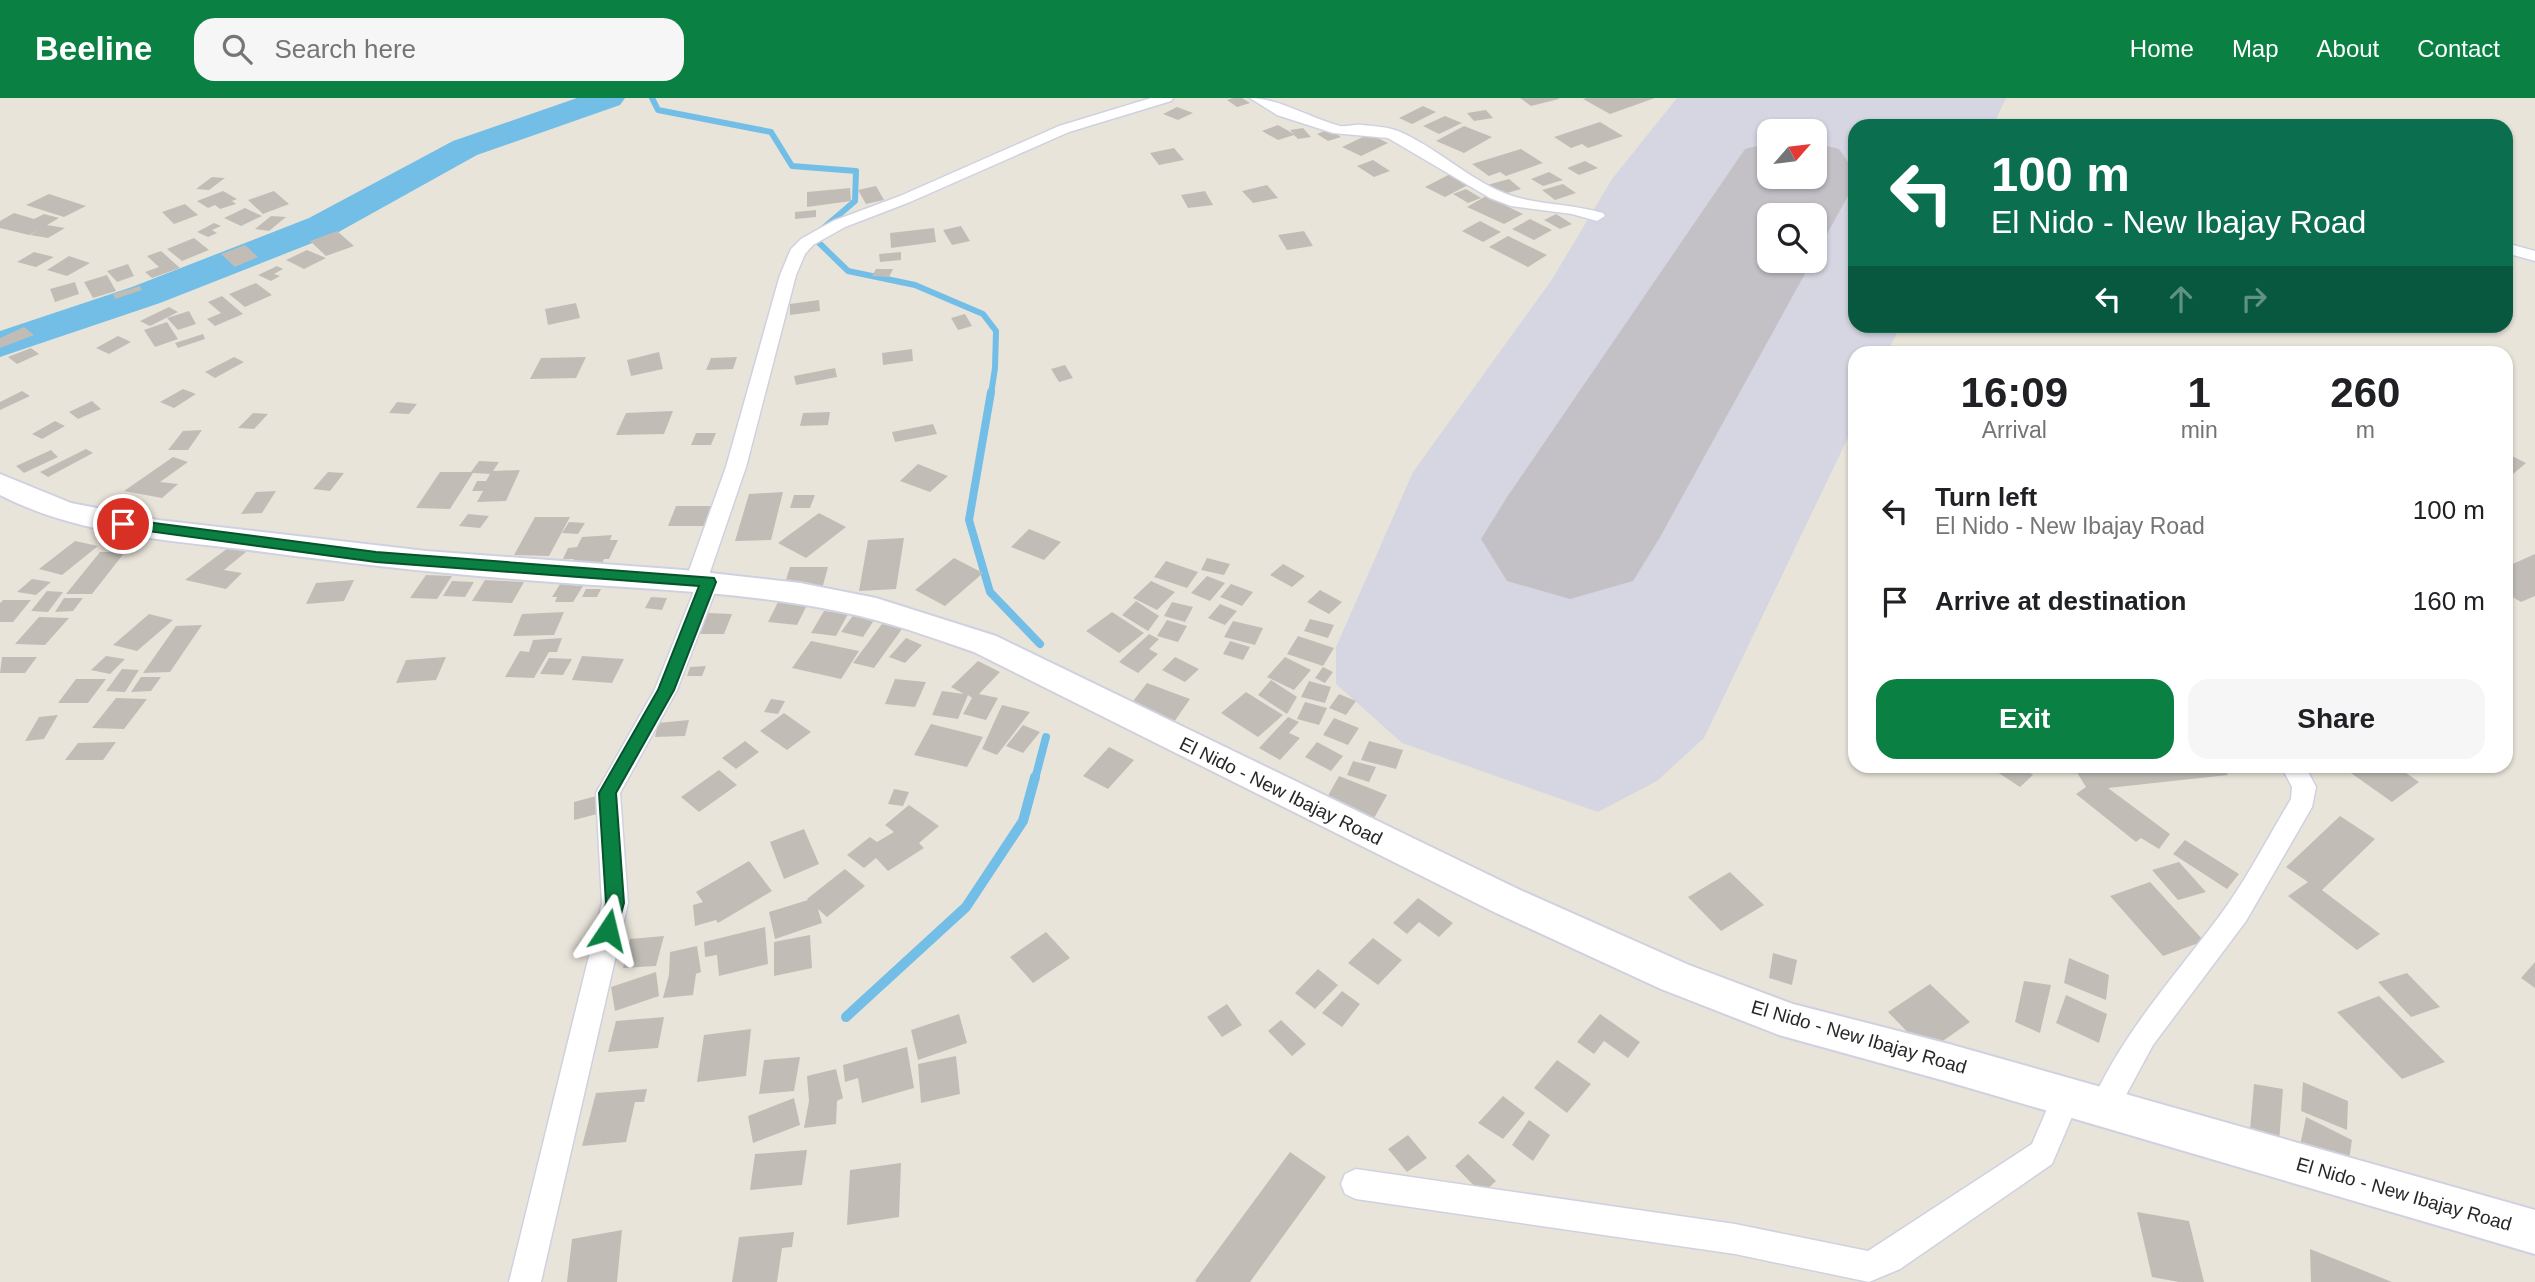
<!DOCTYPE html>
<html lang="en">
<head>
<meta charset="utf-8">
<style>
	:root { --surface:#fff; --page:#f6f6f6; --text:#202124; --muted:#757577; --accent:#0b8043 }
	body { margin:0; font-family:Helvetica,sans-serif; background:var(--page); color:var(--text); height:100vh; display:flex; flex-direction:column; font-size:26px; white-space:nowrap }
	* { box-sizing:border-box; margin:0 }
	p { font-size:23px; color:var(--muted) }
	.icon { flex:none; width:38px; height:38px; fill:none; stroke:currentColor; stroke-width:2; stroke-linecap:round; stroke-linejoin:round }
	.map { position:relative; flex:1; overflow:hidden }
	.details { position:absolute; left:1848px; top:248px; width:665px; height:427px; display:flex; flex-direction:column; background:var(--surface); border-radius:21px; box-shadow:0 2px 5px #0004 }
	.details>* { flex:none }
	.hud { position:absolute; left:1848px; top:21px; width:665px; height:214px; border-radius:21px; box-shadow:0 2px 5px #0004; background:#0b6e4f; color:#fff; overflow:hidden }
	.needle { width:46px; rotate:62deg }
	.controls { position:absolute; left:1757px; top:21px; display:grid; gap:14px }
	.controls a { display:grid; place-items:center; width:70px; height:70px; border-radius:14px; background:var(--surface); box-shadow:0 2px 5px #0004; font-size:35px }
	.pin { position:absolute; display:grid; place-items:center; width:60px; height:60px; color:#fff; margin:-30px; border:4px solid #fff; border-radius:50%; box-shadow:0 2px 7px #0007 }
	.me { position:absolute; width:77px; margin:-38px; rotate:10deg; stroke-linejoin:round; filter:drop-shadow(0 0 5px #0008) }
	.turn { display:flex; align-items:center; gap:24px; height:147px; padding:0 28px; font-size:32px }
	.turn .icon { width:91px; height:91px; stroke-width:2.5 }
	.turn b { display:block; font-size:49px; line-height:60px }
	.lanes { display:flex; align-items:center; height:66px; padding:0 28px; background:#0003; justify-content:center; gap:35px; direction:ltr }
	.lanes .off { opacity:.35 }
	.eta { display:flex; justify-content:space-evenly; align-items:center; height:119px; text-align:center }
	.eta b { font-size:42px; font-weight:700; line-height:49px }
	.button { display:flex; gap:14px; margin-top:auto; padding:14px 28px }
	.button a { flex:1; height:80px; border-radius:21px; background:var(--accent); color:#fff; font-size:28px; font-weight:700; line-height:80px; text-align:center }
	.button a+a { background:var(--page); color:var(--text) }
	ul { padding:0; list-style:none }
	li { display:flex; align-items:center; gap:21px; height:91px; padding:0 28px }
	li div { flex:1 }
	li b { display:block; font-size:26px }
	li em { font-style:normal }
	header { display:flex; align-items:center; gap:42px; box-sizing:border-box; height:98px; padding:0 35px; background:var(--accent); color:#fff }
	header strong { font-size:33px }
	nav { display:flex; gap:38px; margin-inline-start:auto; font-size:24px }
	.search { width:490px; height:63px; background:var(--page); display:flex; align-items:center; gap:18px; box-sizing:border-box; padding:0 24px; border-radius:21px; color:var(--muted); font-size:26px }
	.map>svg:first-child { display:block }
</style>
</head>
<body>
<header>
<strong>Beeline</strong>
<div class="search"><svg class="icon" aria-label="search" viewBox="0 0 24 24"><circle cx="10" cy="10" r="6"/><path d="M15 15l6 6"/></svg>Search here</div>
<nav><a>Home</a><a>Map</a><a>About</a><a>Contact</a></nav>
</header>
<div class="map">
<svg width="2535" height="1184" viewBox="0 0 2535 1184">
	<rect width="100%" height="100%" fill="#e9e4da"/>
	<path fill="#d5d6e2" fill-rule="evenodd" d="M1677,0h329l-13,28h-138v200h45l-13,27 -32,1v69l-151,315 -47,43 -59,31 -196,-69 -66,-59v-37l77,-175 138,-191 61,-102zM1769,33h46v46h-46zM1769,117h46v46h-46z"/>
	<g fill="none" stroke-linecap="round" stroke-linejoin="round">
		<path stroke="#72bee6" stroke-width="6" d="M652,0l6,12 113,22 21,34 64,5 -1,30 -42,36 35,34 67,14 68,29 13,17 -1,37 -4,26"/>
		<path stroke="#72bee6" stroke-width="8" d="M991,294l-22,128 21,72 50,52
			M1035,681l11,-42"/>
		<path stroke="#72bee6" stroke-width="10" d="M846,919l120,-110 57,-86 12,-44"/>
		<path fill="#72bee6" fill-rule="evenodd" d="M577,0h48l-5,7 -143,50 -142,79 -175,69 -160,54v-26l132,-44 177,-69 144,-77z"/>
		<path fill="#c3c1c6" fill-rule="evenodd" d="M1769,45v34h46v-34l24,6 16,23v11l-40,73v-41h-46v46h43l-153,278 -26,42 -63,18 -63,-18 -26,-42 26,-42 238,-348z"/>
	</g>
	<path fill="#c1bdb6" d="M1233,0h9l8,5 -13,4 -10,-7z
		M1520,0h39v1l-28,7z
		M1587,0h68l-45,16 -27,-15z
		M1423,8l13,6 -24,12 -13,-6z
		M1177,9l16,6 -15,7 -15,-6z
		M1486,12l7,8 -19,3 -7,-8z
		M1445,18l17,7 -23,11 -16,-8z
		M1600,24l23,14 -35,12 -6,-4 -11,4 -17,-11z
		M1278,27l16,9 -4,-4 13,-2 8,9 -13,2 -4,-4 -16,5 -16,-9z
		M1464,28l28,11 -28,16 -28,-12z
		M1329,31l12,8 -13,4 -11,-7z
		M1369,36l19,9 -27,13 -19,-9z
		M1174,50l10,12 -25,5 -9,-12z
		M1521,51l22,14 -37,13 -6,-4 -11,4 -17,-12z
		M1373,62l17,11 -16,6 -17,-11z
		M1585,63l13,7 -19,7 -12,-7z
		M1549,74l14,8 -20,6 -12,-7z
		M1452,75l20,10 -27,14 -20,-10z
		M212,79l13,1 -16,12 -13,-1z
		M1509,81l12,10 -21,6 -13,-10z
		M1563,86l13,9 -21,7 -13,-10z
		M1267,87l11,13 -25,5 -11,-12z
		M876,88l8,14 -18,4 -8,-14z
		M850,90l1,13 -44,6v-15z
		M1466,91l15,9 -13,5 -15,-9z
		M223,93l14,8 -5,2 4,3 -16,5 -5,-4 -7,3 -11,-7z
		M274,93l15,13 -26,10 -15,-14z
		M1205,93l8,14 -25,3 -7,-13z
		M49,96l37,12 -22,11 -38,-12z
		M1486,98l37,18 -19,10 -37,-17z
		M185,106l13,11 -24,9 -12,-12z
		M245,110l17,8 -21,10 -17,-8z
		M816,112v7l-21,2v-7z
		M14,115l20,6 10,-5 15,4 -12,7 18,3 -17,10 -18,-3 8,-5 -9,5 -29,-7v-7z
		M1556,116l16,10 -12,5 -16,-9z
		M271,118l15,1 -17,14 -14,-2z
		M1530,121l22,11 -18,10 -22,-11z
		M1480,123l21,11 -18,10 -21,-11z
		M214,125l7,3 -9,4 5,3 -9,4 -11,-5z
		M961,128l9,15 -18,4 -9,-15z
		M934,130l2,14 -45,6 -1,-15z
		M337,133l17,15 -28,10 -16,-15z
		M1304,133l9,15 -26,4 -9,-15z
		M1508,138l39,19 -19,12 -39,-20z
		M194,140l15,12 -27,11 -15,-12z
		M245,147l13,12 -23,10 -14,-13z
		M307,152l19,8 -22,11 -18,-9z
		M161,153l19,17 -28,10 -7,-6 14,-5 -12,-11z
		M34,154l20,5 -18,10 -19,-5z
		M901,154v8l-21,2 -1,-8z
		M69,158l21,7 -23,13 -20,-6z
		M128,166l6,12 -17,6 -10,-11z
		M277,168l6,3 -9,5 6,2 -9,5 -13,-6z
		M876,171h17l-4,8 -17,-1z
		M107,177l9,16 -23,7 -9,-16z
		M75,184l4,12 -24,8 -5,-13z
		M256,185l16,12 -27,12 -16,-13z
		M140,188l2,4 -27,9 -2,-5z
		M222,198l21,18 -28,12 -8,-7 14,-6 -13,-11z
		M819,202l1,11 -30,4v-11z
		M576,205l4,15 -32,7 -3,-16z
		M169,209l9,5 -28,14 -10,-5z
		M189,213l7,13 -18,6 -11,-12z
		M965,216l7,12 -14,4 -7,-12z
		M167,224l11,17 -23,8 -11,-17z
		M24,229l10,8 -34,13v-10z
		M203,236l2,5 -27,9 -3,-5z
		M118,238l13,6 -22,12 -13,-6z
		M31,250l8,6 -22,10 -9,-7z
		M912,251l1,12 -30,4 -1,-12z
		M659,254l4,17 -32,7 -4,-16z
		M234,259l10,5 -29,16 -10,-6z
		M586,259l-10,21 -46,1 11,-21z
		M737,259l-4,12 -27,1 5,-12z
		M1065,267l8,13 -14,4 -8,-13z
		M835,270l2,9 -41,8 -2,-9z
		M183,291l13,5 -22,14 -14,-6z
		M22,293l8,5 -30,14v-8z
		M92,303l9,8 -23,10 -9,-7z
		M397,304l20,2 -8,10 -20,-1z
		M673,313l-9,23 -48,1 10,-22z
		M830,314l-2,13 -28,1 3,-13z
		M253,315l15,1 -14,15 -16,-1z
		M55,323l10,5 -23,13 -10,-5z
		M933,326l4,10 -42,8 -3,-10z
		M202,332l-14,20h-20l15,-19z
		M696,335h20l-5,12h-20z
		M86,351l7,4 -45,24 -8,-5z
		M51,352l7,7 -34,16 -8,-7z
		M2506,355l20,10 -20,17z
		M173,359l15,5 -28,20 18,2 -16,14 -38,-7z
		M479,363l20,1 -6,9 27,-1 -14,31 -29,1 6,-11h-11l5,-10h9l4,-7 -17,-1 -23,36 -34,-1 24,-36h31z
		M918,366l30,12 -18,16 -30,-11z
		M328,374l16,1 -14,18 -17,-2z
		M276,393l-14,22 -21,1 15,-22z
		M783,394l-12,48 -36,1 14,-47z
		M794,397h21l-5,13h-20z
		M676,408h38l-8,20h-38z
		M819,415l27,14 -40,31 -28,-15z
		M468,416l21,2 -9,12 -21,-2z
		M535,419h35l-21,39 -35,-1z
		M569,424l16,1 -7,11 -16,-1z
		M1029,431l32,13 -17,18 -33,-13z
		M612,437l-2,5h8l-9,19h-5l-5,11 -30,1 5,-12h-11l5,-11 9,-1 5,-10z
		M904,440l-8,51 -37,2 9,-51z
		M75,443l23,5 -36,29 -23,-6z
		M236,444l16,5 -28,23 18,3 -16,16 -41,-9z
		M100,454h25l-33,42h-26z
		M2535,456v42l-14,6 -15,-9v-26z
		M954,460l29,15 -38,33 -30,-16z
		M1207,460l23,6 -6,11 -23,-5z
		M1166,463l32,11 -11,16 -33,-11z
		M1283,466l22,12 -13,11 -22,-12z
		M790,469h38l-6,22h-39z
		M426,477l26,1 -15,23 -27,-1z
		M1207,478l18,7 -15,18 -19,-8z
		M32,481l19,3 -15,13 -19,-3z
		M354,482l-10,21 -38,3 10,-21z
		M485,482l39,2 -12,21 -40,-2z
		M452,483l22,1 -9,15 -22,-1z
		M1151,483l24,11 -18,18 -24,-12z
		M560,486l23,2 -10,16h-18l2,-5h-5z
		M1231,486l22,8 -11,14 -22,-9z
		M586,491h15l-4,8h-15z
		M1320,492l22,12 -13,12 -22,-12z
		M47,493l16,1 -15,20 -17,-1z
		M651,499l16,1 -5,12 -17,-2z
		M64,500h19l-10,13 -18,1z
		M3,502h28l-18,22h-13v-19z
		M779,502l29,3 -11,22 -29,-3z
		M1136,503l23,15 -11,15 -26,-16z
		M1172,504l21,5 -8,15 -21,-6z
		M1220,506l17,7 -12,14 -17,-7z
		M824,513l24,3 -12,22 -25,-3z
		M564,514l-10,23 -41,1 9,-22z
		M1112,514l32,21 -25,20 -33,-22z
		M708,515l24,1 -8,20h-25z
		M855,515l21,4 -13,20 -22,-5z
		M149,516l24,6 -36,31 -24,-6z
		M39,519l30,1 -24,27 -30,-1z
		M1310,521l24,6 -6,13 -24,-7z
		M1167,522l20,6 -9,16 -21,-6z
		M1233,523l30,7 -8,17 -31,-8z
		M882,526l20,5 -28,39 -21,-5z
		M202,527l-32,47 -27,1 33,-47z
		M1149,536l10,5 -10,10 9,5 -20,19 -19,-11z
		M1298,538l36,12 -11,18 -36,-12z
		M562,540l-5,14h-8l-15,26 -29,-1 15,-26 9,1 4,-12z
		M906,540l16,7 -17,18 -16,-6z
		M811,543l48,10 -18,28 -49,-11z
		M1230,543l20,6 -7,13 -20,-6z
		M106,558l19,3 -15,15 -19,-4z
		M582,558l42,3 -12,24 -40,-3z
		M2,559h35l-12,16h-25z
		M446,559l-10,23 -40,3 10,-23z
		M1175,559l24,12 -14,13 -23,-12z
		M1285,559l26,13 -17,20 -27,-13z
		M549,560l23,1 -9,16 -23,-1z
		M978,563l22,11 -21,22 19,4 -12,22 -23,-6 9,-16 -4,-3 -10,24 -26,-4 10,-24 22,3 -13,-7z
		M706,568l-4,10h-15l3,-9z
		M1323,569l10,5 -8,11 -10,-5z
		M122,571l17,1 -14,22 -19,-1z
		M141,579h20l-10,14 -20,1z
		M76,581h30l-18,24h-30z
		M895,581l31,3 -11,25 -30,-3z
		M1271,582l26,17 -10,17 -29,-19z
		M1309,583l22,6 -6,16 -24,-6z
		M1147,585l43,16 -16,23 -44,-17z
		M1246,594l37,23 -25,22 -37,-24z
		M1339,596l17,7 -10,14 -17,-7z
		M116,600l31,1 -23,30 -32,-1z
		M771,601l14,2 -7,13 -14,-2z
		M1305,604l22,6 -8,17 -22,-6z
		M1002,607l28,7 -33,43 -15,-6z
		M784,615l27,19 -24,18 -27,-19z
		M58,617l-14,24 -19,2 14,-24z
		M1288,619l11,5 -10,11 11,5 -20,22 -21,-12z
		M1334,620l25,10 -11,17 -25,-10z
		M689,622l-4,16 -30,1 3,-14z
		M931,626l52,13 -16,30 -53,-12z
		M1023,627l17,7 -17,21 -17,-7z
		M745,643l14,11 -23,17 -14,-11z
		M1369,643l34,9 -7,19 -35,-9z
		M116,644l-13,18h-38l13,-17z
		M1317,644l26,14 -12,15 -26,-14z
		M1109,649l25,13 -26,29 -25,-13z
		M1353,663l23,6 -7,15 -22,-7z
		M1988,668h33l12,9 -13,12z
		M2073,668h148l7,9 -120,13 62,46 -11,15 -18,-11 -5,4 -60,-48 10,-7z
		M2341,668h55l23,16 -27,20z
		M719,672l18,15 -38,27 -18,-15z
		M1339,678l48,19 -14,25 -48,-19z
		M894,691l15,3 -6,14 -15,-2z
		M600,697l1,18 -27,7v-18z
		M909,707l30,21 -20,17 5,5 -36,23 -12,-13 -12,10 -17,-13 23,-18 7,5 17,-10 -9,-7z
		M2340,718l35,23 -53,51 58,44 -23,16 -69,-54 20,-14 -22,-15z
		M804,731l15,35 -35,15 -14,-37z
		M2185,742l54,34 -12,15 -54,-35z
		M749,763l23,30 -54,32 -2,-3 -21,6 -2,-21 10,-3 -7,-10z
		M2179,764l27,30 -28,8 -26,-30z
		M845,771l20,17 -38,31 -9,-8 4,14 -47,16 -6,-27 39,-12 -1,-1z
		M1730,774l34,33 -43,26 -33,-34z
		M2150,784l54,59 -41,15 -53,-60z
		M1418,800l35,25 -14,14 -20,-15 -12,12 -14,-11z
		M765,829l3,37 -49,12 -2,-21 -12,2 -1,-15z
		M1046,834l24,26 -37,25 -23,-26z
		M810,837l2,33 -38,8v-34z
		M664,838l-8,30 -33,2 7,-29z
		M1373,840l29,22 -24,25 -30,-22z
		M697,848l4,26 -5,2 -3,21 -30,3 6,-23 1,-23z
		M1773,855l24,7 -5,25 -23,-7z
		M2069,860l40,17 -3,25 -42,-17z
		M2535,864v26l-14,-10z
		M1318,871l20,16 -23,24 -20,-16z
		M656,874l3,24 -44,15 -4,-24z
		M2407,875l33,34 -29,10 -33,-35z
		M2024,883l27,4 -11,48 -25,-11z
		M1930,886l40,38 -43,30 -39,-40z
		M1342,893l18,13 -18,23 -20,-14z
		M2066,897l41,19 -8,29 -43,-20z
		M2379,898l66,66 -43,17 -65,-67z
		M1227,906l15,21 -20,12 -15,-20z
		M959,916l8,29 -49,17 -7,-30z
		M1600,916l40,28 -12,16 -24,-17 -10,13 -17,-12z
		M664,919l-6,31 -50,4 8,-31z
		M1281,922l25,24 -14,12 -24,-25z
		M751,931l-5,47 -49,6 7,-47z
		M907,949l7,41 -52,15 -4,-25 -13,4 -2,-17z
		M956,958l4,38 -39,9 -3,-39z
		M800,959l-6,34 -35,3 5,-34z
		M1557,962l34,24 -24,29 -33,-25z
		M836,971l7,29 -6,3 -1,23 -32,4 5,-27 -2,-25z
		M2303,984l45,19 -1,29 -46,-19z
		M2254,986l29,5 -4,54 -29,-13z
		M647,991l-3,13h-9l-9,40 -44,4 14,-53z
		M1503,998l22,17 -22,26 -25,-16z
		M794,1000l6,27 -47,18 -5,-27z
		M2306,1019l46,23 -5,33 -48,-23z
		M1529,1022l21,15 -17,26 -21,-16z
		M1408,1037l19,23 -20,14 -19,-23z
		M807,1052l-5,35 -52,5 5,-36z
		M1290,1054l36,25 -76,105h-53l-2,-1z
		M1468,1056l28,27 -14,13 -27,-28z
		M901,1065l-2,54 -52,8 3,-55z
		M2137,1114l52,9 15,61h-25l-27,-5z
		M622,1132l-5,52h-50l5,-43z
		M794,1134l-2,15 -10,1 -5,34h-45l7,-45z
		M2310,1151l82,33h-81z"/>
	<g fill="none" stroke-linecap="round" stroke-linejoin="round">
		<g stroke="#cfd1e0" stroke-width="3">
			<path id="minor" d="M1151,0h22l-2,3 -102,31 -159,70 -65,25 -32,18 -8,9 -9,21 -50,192 -37,108 6,2 4,5 -42,108 -57,103 8,110 -87,379h-32l93,-379 -6,-110 59,-104 41,-103 -6,-2 -4,-5 40,-112 54,-192 11,-26 10,-10 32,-18 67,-25 159,-70z
				M1250,0c28,0 62,21 90,28 7,1 15,-2 22,-1 11,1 26,2 36,6 38,16 69,47 106,62 29,12 66,10 99,20l2,3 -8,5 -25,-7 -61,-8 -21,-8 -102,-60 -55,-5 -56,-18z
				M2506,145l29,8v10l-29,-8z
				M2281,668h24l11,21 -4,20 -66,114 -93,124 -40,74 -10,4 -10,-4 -4,-10c31,-73 82,-128 129,-191 28,-37 49,-79 73,-119l1,-12z
				M2066,987l10,3 4,10 -28,66 -152,105 -31,13 -134,-28 -379,-55 -11,-5 -4,-10 4,-10 11,-5 379,55 133,27 164,-107 24,-56z"/>
		</g>
		<g stroke="#cfd1e0" stroke-width="4">
			<path id="secondary" d="M0,376l71,29 87,17 268,31 258,19 116,13 76,15 120,38 524,254 169,75 104,39 156,40 586,166v44l-586,-172 -170,-47 -118,-46 -167,-77 -520,-260c-44,-15 -87,-31 -132,-40 -104,-22 -211,-23 -316,-32 -90,-7 -179,-17 -269,-29 -87,-11 -177,-15 -257,-56z"/>
		</g>
		<use href="#minor" fill="#fff" fill-rule="evenodd"/>
		<use href="#secondary" fill="#fff" fill-rule="evenodd"/>
	</g>
	<path fill="#0b8043" stroke="#07532c" stroke-width="2" d="M123,421l253,33 338,26 2,4 -42,108 -58,103 8,110 -9,33 -7,2 -6,-2 -3,-6 7,-27 -7,-110 59,-103 41,-104 -323,-24 -258,-35v-6z"/>
	<g text-anchor="middle" dominant-baseline="central" stroke-width="6" stroke-linejoin="round" paint-order="stroke">
		<g font-size="19" fill="#272727" stroke="#fff">
			<text transform="translate(1281 693) rotate(26)">El Nido - New Ibajay Road</text>
			<text transform="translate(1859 939) rotate(16)">El Nido - New Ibajay Road</text>
			<text transform="translate(2404 1096) rotate(16)">El Nido - New Ibajay Road</text>
		</g>
	</g>
</svg>
<div class="controls">
<a><svg class="needle" viewBox="-14 -14 28 28"><path d="M0-13l5 13h-10z" fill="#e53935"/><path d="M0 13l5-13h-10z" fill="#757577"/></svg></a>
<a><svg class="icon" aria-label="search" viewBox="0 0 24 24"><circle cx="10" cy="10" r="6"/><path d="M15 15l6 6"/></svg></a>
</div>
<div class="pin" style="left:123px;top:426px;background:#d93025"><svg class="icon" aria-label="arrive" viewBox="0 0 24 24"><path d="M6 21V4h12l-3 4 3 4H6"/></svg></div>
<svg class="me" style="left:608px;top:832px" viewBox="-20 -20 40 40"><path d="M0-17L14 15 0 8-14 15z" fill="#0b8043" stroke="#fff" stroke-width="4"/></svg>
<div class="hud">
<div class="turn"><svg class="icon" aria-label="left" viewBox="0 0 24 24"><path d="M17 20v-9H6M10 6l-5 5 5 5"/></svg><div><b>100 m</b>El Nido - New Ibajay Road</div></div>
<div class="lanes"><svg class="icon" aria-label="left" viewBox="0 0 24 24"><path d="M17 20v-9H6M10 6l-5 5 5 5"/></svg><svg class="icon off" aria-label="ahead" viewBox="0 0 24 24"><path d="M12 20V5M6 11l6-6 6 6"/></svg><svg class="icon off" aria-label="right" viewBox="0 0 24 24"><path d="M7 20v-9h11M14 6l5 5-5 5"/></svg></div>
</div>
<section class="details">
<div class="eta">
<div><b>16:09</b><p>Arrival</p></div>
<div><b>1</b><p>min</p></div>
<div><b>260</b><p>m</p></div>
</div>
<ul>
<li><svg class="icon" aria-label="left" viewBox="0 0 24 24"><path d="M17 20v-9H6M10 6l-5 5 5 5"/></svg><div><b>Turn left</b><p>El Nido - New Ibajay Road</p></div><em>100 m</em></li>
<li><svg class="icon" aria-label="arrive" viewBox="0 0 24 24"><path d="M6 21V4h12l-3 4 3 4H6"/></svg><div><b>Arrive at destination</b></div><em>160 m</em></li>
</ul>
<div class="button"><a>Exit</a><a>Share</a></div>
</section>
</div>
</body>
</html>
